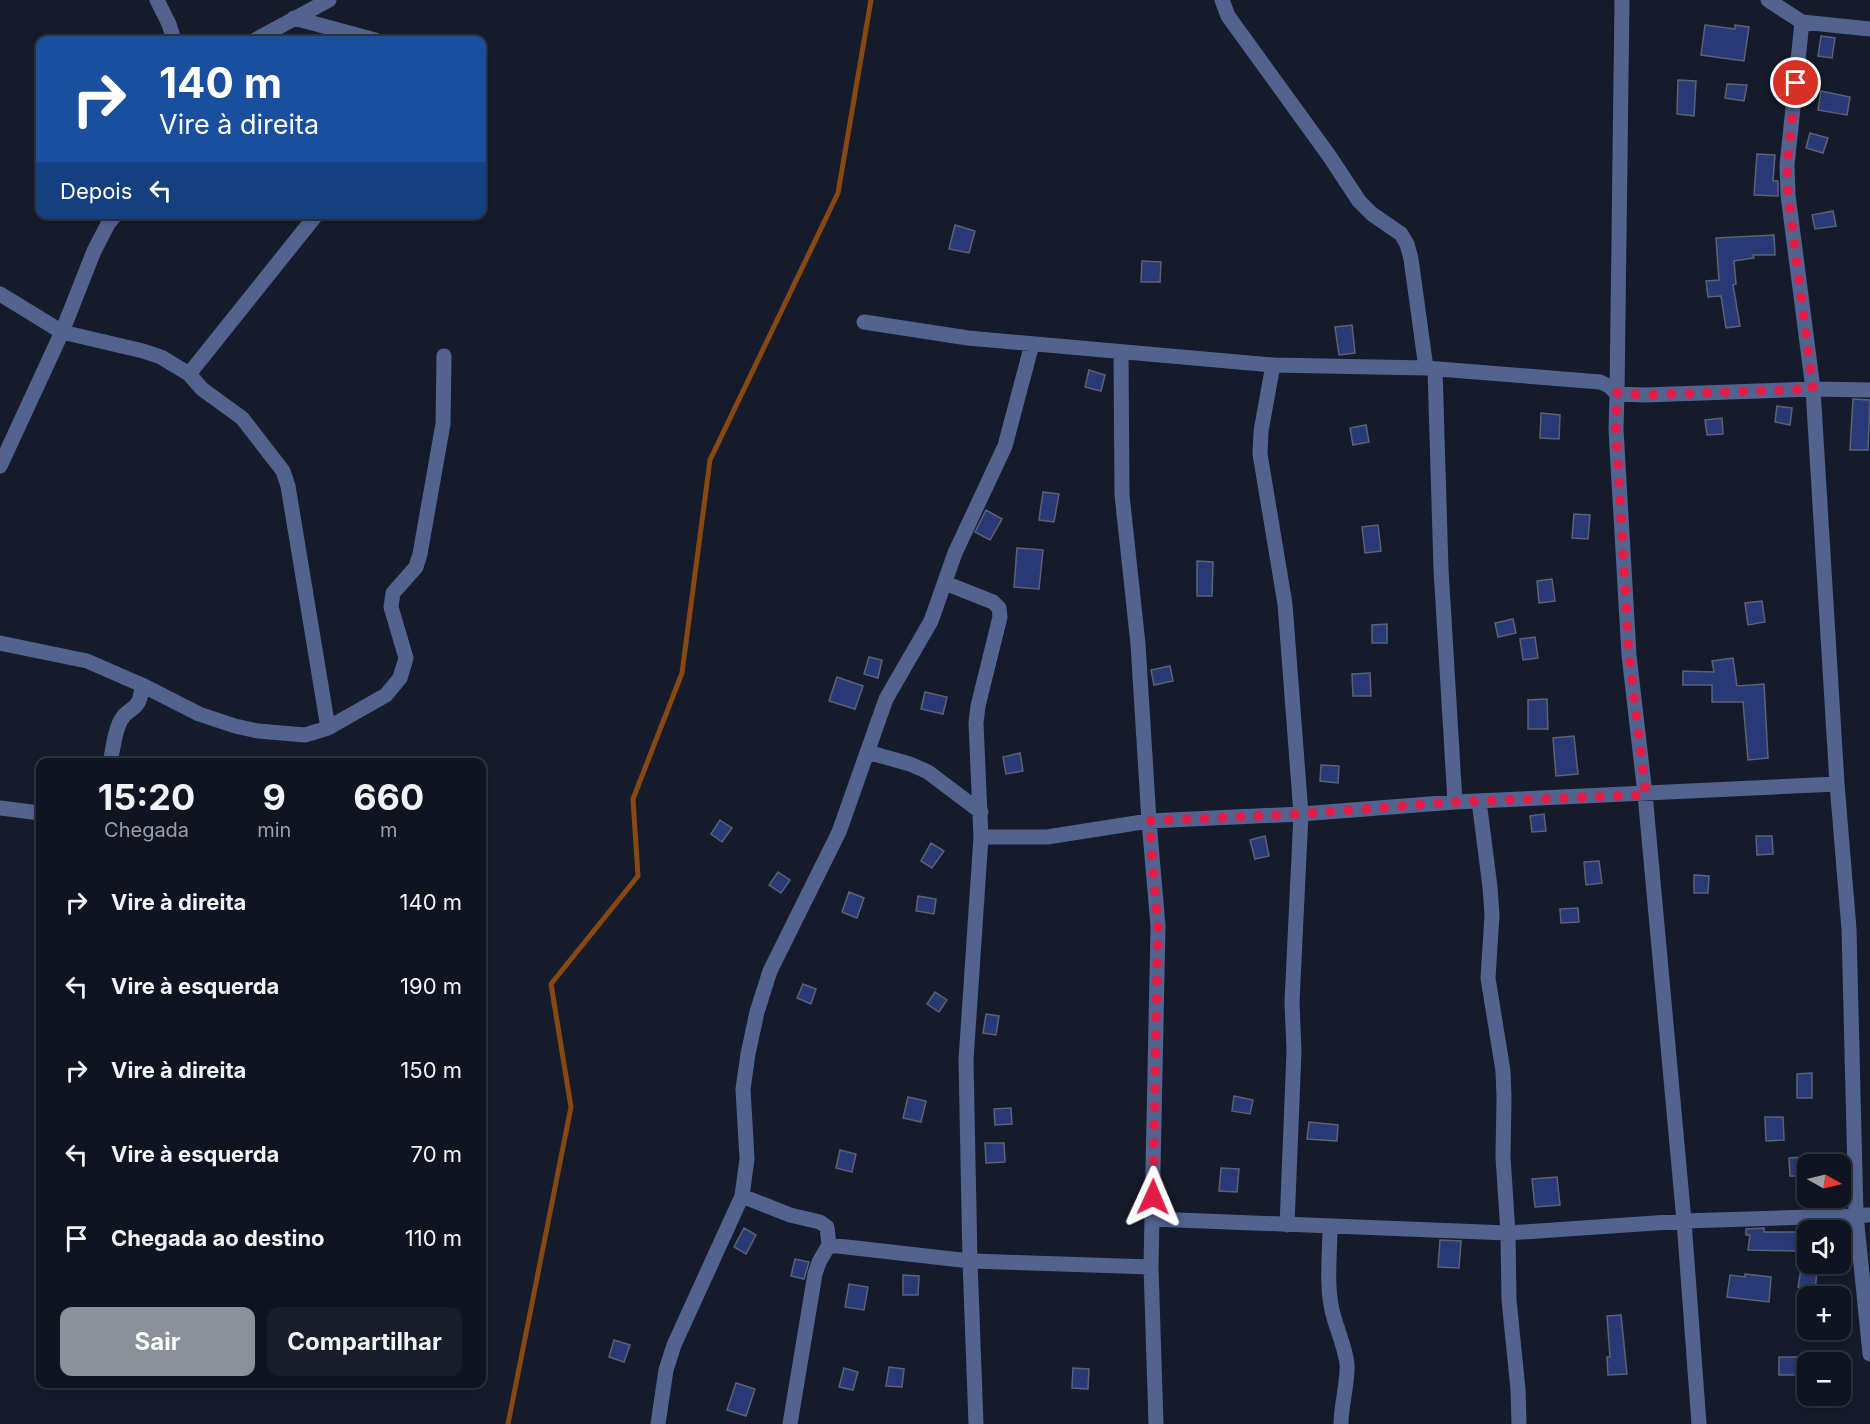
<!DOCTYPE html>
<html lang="pt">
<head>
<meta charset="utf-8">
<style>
	:root { --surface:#101420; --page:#191d29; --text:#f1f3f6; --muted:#9c9ea5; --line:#30333e; --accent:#8c9099 }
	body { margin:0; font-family:Inter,sans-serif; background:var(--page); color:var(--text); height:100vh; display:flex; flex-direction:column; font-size:22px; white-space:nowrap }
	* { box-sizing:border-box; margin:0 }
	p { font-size:20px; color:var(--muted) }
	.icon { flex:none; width:33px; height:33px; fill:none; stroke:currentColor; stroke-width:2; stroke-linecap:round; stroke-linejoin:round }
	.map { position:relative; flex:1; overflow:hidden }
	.side { position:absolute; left:36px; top:758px; width:450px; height:630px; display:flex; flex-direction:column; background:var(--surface); border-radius:12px; box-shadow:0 3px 9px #0003,0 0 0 2px var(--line) }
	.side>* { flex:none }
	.banner { position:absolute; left:36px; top:36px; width:450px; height:183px; border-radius:12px; box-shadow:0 3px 9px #0003,0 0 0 2px var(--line); background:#1a4fa0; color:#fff; overflow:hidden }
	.needle { width:39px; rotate:98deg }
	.tools { position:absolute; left:1797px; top:1154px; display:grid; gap:12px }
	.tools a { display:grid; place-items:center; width:54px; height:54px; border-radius:12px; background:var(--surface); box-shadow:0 3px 9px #0003,0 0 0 2px var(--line); font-size:30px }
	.pin { position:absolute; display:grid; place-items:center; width:51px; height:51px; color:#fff; margin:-26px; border:3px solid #fff; border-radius:50%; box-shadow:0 2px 6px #0007 }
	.me { position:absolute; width:66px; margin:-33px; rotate:1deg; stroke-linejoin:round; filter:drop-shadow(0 0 4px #0008) }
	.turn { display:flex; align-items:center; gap:21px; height:126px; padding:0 24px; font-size:27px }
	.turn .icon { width:78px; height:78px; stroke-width:2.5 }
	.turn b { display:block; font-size:42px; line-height:51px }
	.then { display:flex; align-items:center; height:57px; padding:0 24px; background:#0003; gap:12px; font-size:22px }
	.eta { display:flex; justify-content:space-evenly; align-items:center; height:102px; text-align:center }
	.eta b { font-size:36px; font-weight:700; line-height:42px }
	.button { display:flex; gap:12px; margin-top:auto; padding:12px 24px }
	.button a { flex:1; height:69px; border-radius:12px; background:var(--accent); color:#fff; font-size:24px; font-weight:700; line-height:69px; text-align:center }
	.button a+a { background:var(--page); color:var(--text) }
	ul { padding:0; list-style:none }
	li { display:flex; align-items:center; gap:18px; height:84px; padding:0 24px }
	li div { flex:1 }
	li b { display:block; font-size:22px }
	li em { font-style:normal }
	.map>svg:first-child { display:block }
</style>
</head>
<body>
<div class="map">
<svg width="1870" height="1424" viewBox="0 0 1870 1424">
	<rect width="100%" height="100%" fill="#151b2a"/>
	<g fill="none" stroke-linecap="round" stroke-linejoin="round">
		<path stroke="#874812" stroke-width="5" d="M508,1424l63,-317 -20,-123 87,-108 -5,-77 49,-126 28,-213 128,-267 33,-193"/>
	</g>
	<path fill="#283976" stroke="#5b6275" stroke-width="1.5" d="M1705,25l30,4v-4l14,2 -5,34 -43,-6z
		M1821,36l14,2 -3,20 -14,-2z
		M1678,80l18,1 -2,35 -17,-2z
		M1727,84l20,1 -3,16 -19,-3z
		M1821,91l29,6 -3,18 -29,-5z
		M1810,133l18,5 -5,15 -17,-5z
		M1757,154l18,1 -2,26h5v15l-24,-1z
		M1833,211l3,15 -21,3 -3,-14z
		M955,225l20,6 -6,22 -20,-4z
		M1774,235l1,20h-22l1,3 -20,3 2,23 -3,1 7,41 -14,2 -5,-32 -13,1 -2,-16 13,-1 -3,-42z
		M1142,261l19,1 -1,20h-19z
		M1352,325l3,28 -16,2 -4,-28z
		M1089,370l16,5 -4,16 -16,-4z
		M1853,399l17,1 -2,50h-18z
		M1777,406l15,2 -2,17 -15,-3z
		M1541,413l19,2 -1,24 -19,-1z
		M1722,418l1,16 -16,1 -2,-15z
		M1366,425l3,17 -16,3 -3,-17z
		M1043,492l16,2 -5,28 -15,-2z
		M986,510l16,9 -12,21 -15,-8z
		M1574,514l16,1 -2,24 -16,-1z
		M1378,525l3,26 -16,2 -3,-26z
		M1017,548l26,2 -4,39 -25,-2z
		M1197,561l16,1 -1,34h-15z
		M1552,579l3,22 -16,2 -2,-22z
		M1762,601l3,21 -17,3 -3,-22z
		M1513,619l3,14 -18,4 -3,-14z
		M1387,624v19h-15v-18z
		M1535,637l3,21 -15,2 -3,-21z
		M869,657l13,3 -4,18 -14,-4z
		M1733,658l4,28 27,-2 4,74 -20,2 -5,-58h-31v-17h-29v-14l31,1 -2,-11z
		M1170,666l3,15 -19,4 -3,-15z
		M1370,673l1,23h-18l-1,-22z
		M837,677l26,9 -8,23 -26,-8z
		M925,692l22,5 -4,17 -22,-5z
		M1547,699l1,30h-20v-29z
		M1574,736l4,38 -22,2 -3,-38z
		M1020,753l3,18 -17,3 -3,-17z
		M1321,765l18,1 -1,17 -18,-2z
		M1544,814l2,17 -14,1 -2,-16z
		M720,820l12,8 -10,14 -11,-8z
		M1265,836l4,20 -14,3 -5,-19z
		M1756,836h16l1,18 -16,1z
		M931,843l13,8 -12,17 -11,-7z
		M1599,861l3,22 -16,2 -2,-23z
		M778,872l12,8 -9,13 -12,-8z
		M1694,875l15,1 -1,17h-14z
		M849,892l15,6 -7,20 -15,-6z
		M918,896l18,3 -2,15 -18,-3z
		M1578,908l1,14 -18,1 -1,-14z
		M803,984l13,5 -5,15 -14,-6z
		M935,992l12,8 -8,12 -12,-8z
		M986,1014l13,2 -3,19 -13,-2z
		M1812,1073v25h-15v-24z
		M1234,1096l19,4 -3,14 -18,-3z
		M908,1097l18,4 -5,21 -18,-4z
		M1011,1108l1,16 -17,1 -1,-16z
		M1765,1117h18l1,23 -18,1z
		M1309,1122l29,3 -1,16 -30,-2z
		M985,1143h19l1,19 -19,1z
		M840,1150l16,4 -4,18 -16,-4z
		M1804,1157v19h-14l-1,-18z
		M1221,1168l18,1 -2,23 -18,-1z
		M1557,1177l3,28 -25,2 -3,-28z
		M744,1228l12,7 -10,19 -12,-7z
		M1764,1228v4h33v19l-49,-1 2,-15h-4v-6z
		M1440,1240l21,1 -2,27 -21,-1z
		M795,1259l14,3 -5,17 -13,-3z
		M1801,1269l16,2 -2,19 -17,-3z
		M1745,1274l26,3 -2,25 -42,-5 3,-22 15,2z
		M903,1275l16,1 -1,19h-15z
		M849,1284l19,3 -4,23 -19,-3z
		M1621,1315l6,59 -19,1 -1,-18h3l-3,-41z
		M614,1340l16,5 -6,17 -15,-5z
		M1779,1357h18v18h-18z
		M889,1367l15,2 -2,18 -16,-1z
		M844,1368l14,4 -5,18 -14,-3z
		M1073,1368l16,1 -1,20 -16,-1z
		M736,1383l19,6 -9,27 -19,-6z"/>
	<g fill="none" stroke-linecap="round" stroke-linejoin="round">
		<path stroke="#536390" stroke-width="15" d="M157,0l12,24 5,16
			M1222,0l6,16 102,141 29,44 13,13 29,20 6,10 4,15 15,109
			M1768,0l34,22 68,7
			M294,18l81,22
			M1802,22l-15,143 1,30 25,194 24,395 12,145 7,286 14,139
			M255,40l74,-40
			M0,294l62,38 81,19 18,6 28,17 13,15 40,29 41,53 5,15 40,242
			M864,322l104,16 305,27 153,3 174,14 9,4 8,8
			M1121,352l1,143 16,149 11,177 9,105 -7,341 5,157
			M1273,365l-12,66 -1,23 25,150 16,210 -9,188 2,49 -7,174
			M1435,369l6,200 14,233
			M189,374l128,-160
			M1617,394l5,-394
			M0,466l62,-134 32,-81 14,-27 8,-10
			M945,583l48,19 6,6 1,9 -22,89 -2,17 5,114 -15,223 4,201 6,163
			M0,643l87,18 55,24 57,29 36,12 23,5 47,4 23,-7 58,-33 14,-17 6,-20 -15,-51 2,-14 23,-26 4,-13 23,-130 1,-68
			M867,752l43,12 18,8 53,40
			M110,762c3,-12 4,-26 9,-38 8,-20 21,-8 23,-39
			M1479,801l11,86 2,28 -4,63 15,93 1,27 -1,59 5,76 1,67 9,89 1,35
			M0,808l40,5
			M981,837h66l102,-16 152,-7 154,-12 382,-18
			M742,1196l48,19 30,7 7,5 2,18 -10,17 -4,12 -25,150
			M1153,1219l355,14 176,-12 186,-6
			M1330,1227c0,27 -4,56 2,83 4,18 13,36 15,54 1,20 -6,40 -6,60
			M829,1245l141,16 181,6
			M658,1424l8,-54 8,-25 68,-149 5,-37 -4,-70 5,-35 9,-42 13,-41 69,-139 47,-133 45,-78 24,-68 50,-107 27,-102
			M1699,1424l-15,-203 -39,-427 -16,-139 -13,-226 1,-35 28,1 168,-6 57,1"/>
	</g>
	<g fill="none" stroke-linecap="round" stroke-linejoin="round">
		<path stroke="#e11d48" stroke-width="10" stroke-dasharray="0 18" d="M1153,1197l5,-271 -9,-105 152,-7 154,-12 191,-7 -17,-139 -13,-227 1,-36 28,2 168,-6 -25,-194 -1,-30 9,-82"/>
	</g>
</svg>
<div class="tools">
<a><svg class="needle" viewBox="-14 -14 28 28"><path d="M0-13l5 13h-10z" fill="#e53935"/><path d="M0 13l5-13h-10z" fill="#9c9ea5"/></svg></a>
<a><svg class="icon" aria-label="sound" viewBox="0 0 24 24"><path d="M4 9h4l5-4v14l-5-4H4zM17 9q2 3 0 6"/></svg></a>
<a>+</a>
<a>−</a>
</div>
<div class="pin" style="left:1796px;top:83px;background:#d93025"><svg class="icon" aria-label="arrive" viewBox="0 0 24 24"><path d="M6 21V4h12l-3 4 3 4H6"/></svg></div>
<svg class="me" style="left:1153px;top:1197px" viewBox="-20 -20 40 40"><path d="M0-17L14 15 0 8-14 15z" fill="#e11d48" stroke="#fff" stroke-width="4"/></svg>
<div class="banner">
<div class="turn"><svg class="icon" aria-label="right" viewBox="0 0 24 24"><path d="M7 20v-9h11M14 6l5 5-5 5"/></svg><div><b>140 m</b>Vire à direita</div></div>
<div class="then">Depois<svg class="icon" aria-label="left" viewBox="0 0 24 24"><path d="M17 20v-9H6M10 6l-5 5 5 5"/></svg></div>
</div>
<section class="side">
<div class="eta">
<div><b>15:20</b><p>Chegada</p></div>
<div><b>9</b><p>min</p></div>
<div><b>660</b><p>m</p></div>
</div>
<ul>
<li><svg class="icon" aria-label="right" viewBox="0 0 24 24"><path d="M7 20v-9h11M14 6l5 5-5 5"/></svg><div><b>Vire à direita</b></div><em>140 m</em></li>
<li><svg class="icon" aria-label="left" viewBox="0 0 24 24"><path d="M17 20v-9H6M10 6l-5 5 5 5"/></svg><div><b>Vire à esquerda</b></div><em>190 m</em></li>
<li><svg class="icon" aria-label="right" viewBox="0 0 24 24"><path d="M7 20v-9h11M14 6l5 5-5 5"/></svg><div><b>Vire à direita</b></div><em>150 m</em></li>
<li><svg class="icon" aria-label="left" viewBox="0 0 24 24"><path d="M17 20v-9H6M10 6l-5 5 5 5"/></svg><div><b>Vire à esquerda</b></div><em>70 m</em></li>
<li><svg class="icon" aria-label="arrive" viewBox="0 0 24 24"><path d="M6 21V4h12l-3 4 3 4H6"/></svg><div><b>Chegada ao destino</b></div><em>110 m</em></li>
</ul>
<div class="button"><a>Sair</a><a>Compartilhar</a></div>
</section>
</div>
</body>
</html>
